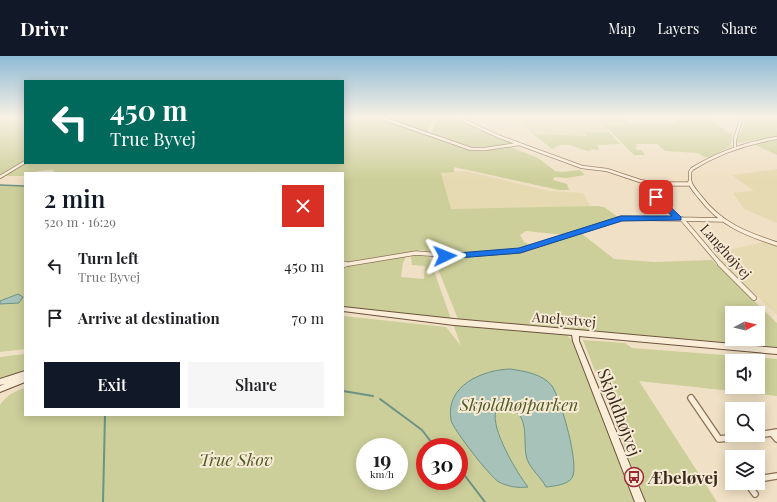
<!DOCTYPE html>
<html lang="en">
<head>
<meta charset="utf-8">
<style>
	:root { --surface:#fff; --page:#f6f6f6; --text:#202124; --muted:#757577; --accent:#111827 }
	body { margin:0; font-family:"Playfair Display",serif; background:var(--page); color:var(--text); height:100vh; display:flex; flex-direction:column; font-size:15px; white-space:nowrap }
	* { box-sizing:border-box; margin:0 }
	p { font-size:13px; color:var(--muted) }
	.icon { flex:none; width:22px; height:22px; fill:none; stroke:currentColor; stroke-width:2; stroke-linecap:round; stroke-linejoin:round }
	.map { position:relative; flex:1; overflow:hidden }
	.details { position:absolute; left:24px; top:116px; width:320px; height:244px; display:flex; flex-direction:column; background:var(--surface); border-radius:0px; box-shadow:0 2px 10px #0003 }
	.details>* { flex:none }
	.top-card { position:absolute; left:24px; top:24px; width:320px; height:84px; border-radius:0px; box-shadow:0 2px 10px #0003; background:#00695c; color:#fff; overflow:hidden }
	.needle { width:26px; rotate:83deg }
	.buttons { position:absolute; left:725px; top:250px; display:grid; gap:8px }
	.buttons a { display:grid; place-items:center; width:40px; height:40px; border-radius:0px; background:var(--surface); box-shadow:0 2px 10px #0003; font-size:20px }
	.speed { position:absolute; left:356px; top:382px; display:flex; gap:8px; font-size:20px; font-weight:700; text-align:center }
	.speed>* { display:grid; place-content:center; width:52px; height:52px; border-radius:50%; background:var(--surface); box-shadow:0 2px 10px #0003; line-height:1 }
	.speed small { font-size:10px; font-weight:400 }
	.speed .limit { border:6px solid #d22; background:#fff; color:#111 }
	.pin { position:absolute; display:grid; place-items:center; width:34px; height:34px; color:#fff; margin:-17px; border-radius:8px; box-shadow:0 2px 6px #0006 }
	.me { position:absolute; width:44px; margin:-22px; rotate:88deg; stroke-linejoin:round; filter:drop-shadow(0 0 3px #0008) }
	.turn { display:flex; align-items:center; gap:14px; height:84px; padding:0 20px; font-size:18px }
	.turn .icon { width:52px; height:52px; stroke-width:2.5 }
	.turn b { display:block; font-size:28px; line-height:34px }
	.round { display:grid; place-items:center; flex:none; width:42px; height:42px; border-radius:0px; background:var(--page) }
	.headline { display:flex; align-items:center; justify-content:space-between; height:68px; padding:0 20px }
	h1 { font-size:24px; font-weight:600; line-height:30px; color:var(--accent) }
	.button { display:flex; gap:8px; margin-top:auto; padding:8px 20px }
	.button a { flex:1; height:46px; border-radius:0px; background:var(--accent); color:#fff; font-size:16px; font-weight:600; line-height:46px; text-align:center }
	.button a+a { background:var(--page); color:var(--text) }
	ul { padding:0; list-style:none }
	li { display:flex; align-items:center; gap:12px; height:52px; padding:0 20px }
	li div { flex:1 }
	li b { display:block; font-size:15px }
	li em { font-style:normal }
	header { display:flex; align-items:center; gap:24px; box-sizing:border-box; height:56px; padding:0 20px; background:var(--accent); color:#fff }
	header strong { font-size:19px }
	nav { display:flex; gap:22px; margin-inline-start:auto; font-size:14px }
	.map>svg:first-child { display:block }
</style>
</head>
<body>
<header>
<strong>Drivr</strong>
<nav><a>Map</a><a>Layers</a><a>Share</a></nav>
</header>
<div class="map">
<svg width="777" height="446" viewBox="0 0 777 446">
	<rect width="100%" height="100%" fill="#f0e0c5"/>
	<path fill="#e6dab2" d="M514,61h84l11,15 -25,1 3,3 -54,-2z
		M777,113v54l-33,-14 -11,-16 21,-2 -22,-16z
		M465,115l84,20 34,2 7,13 -139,4 -10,-38z
		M764,186l13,3v70l-51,-48 -11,-14z"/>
	<path fill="#cccf99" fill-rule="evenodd" d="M0,61h25v43l-25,16z
		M343,61h35l92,32 41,-2 27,11 17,13 7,1 18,-2 5,5 -18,3 -13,-1 -1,3 14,4 2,6h-10l-105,-23v5l-13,1 10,36 147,-3 6,1 14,10 -54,18 -38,-4 -6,4 4,7 8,4 -24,5 -62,4 -24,-5 -79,13v-90h-290l1,-3c-9,-1 -19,3 -29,3v3h-21l21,-13h318z
		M384,61h48l1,3 -6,12z
		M435,61h19l61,27 -38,5 -46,-15 5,-14z
		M598,61h26l3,6h-26z
		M681,61h24l28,18 -3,10 2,1 -23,11h-5l-6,-4 -33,-2 -8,-7h-21l1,3 -2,1 2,2h4l4,5h-11l-31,-31h73z
		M744,61h33v20l-41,6 9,-21z
		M584,76h25l11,12 -23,1 2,5 -9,-1 1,2c-10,0 -21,-9 -31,-6 -3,1 -5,3 -8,4l-19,-15 54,2z
		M777,82v17l-26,-12z
		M0,129l25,1v163l-25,3z
		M581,177l33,26 40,3 58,-2 65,63v24l-319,-28 -24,-60 93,-7zM732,257h26v26h-26z
		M420,199l9,2 22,62 -108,-12v-40l64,-11 -4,6 -2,15 23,2 1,-13 -13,-1 -1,-9z
		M343,260l103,11 15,19 -8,-22 111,10 5,3 5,6 61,159h-635v-97c7,-10 13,-13 25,-17v27h318zM365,391h34v34h-34zM425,391h34v34h-34z
		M583,284l42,3 7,5 145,11v37l-138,-15 78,121h-71zM732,305h26v26h-26z
		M25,298v18l-25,8v-23z"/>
	<path fill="#a7c3b9" stroke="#6d9286" d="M18,238l5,3 -4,6 -19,1v-3z
		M510,313c14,2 33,5 42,17 9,14 28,79 20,92 -5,7 -18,8 -26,9 -5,-10 -15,-17 -19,-28 -5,-15 4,-44 -17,-50 -5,-1 -10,0 -14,2 -6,17 21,62 32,76 -11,1 -19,0 -29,-5 -8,-4 -47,-54 -48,-62 -6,-35 32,-50 59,-51z"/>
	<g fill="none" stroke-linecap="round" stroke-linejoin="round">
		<path stroke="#6d9286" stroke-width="1.5" d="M0,129l25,1"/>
		<path stroke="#6d9286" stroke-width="2" d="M343,335l30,5
			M380,343l42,31 13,17
			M459,412l26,34
			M103,446l2,-87"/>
		<g stroke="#8c715a" stroke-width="4">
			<path id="street-far3" d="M379,61l92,32h14l34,-5
				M456,61l44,20 82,30 25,3 39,13
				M735,90v-7l7,-22
				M0,121l25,-15
				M690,127v-11l2,-3c27,-17 54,-26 85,-31"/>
		</g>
		<g stroke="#8c715a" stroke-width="5">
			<path id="street-far2" d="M643,126l10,3
				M690,126c1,5 6,10 10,15 20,27 46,37 77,47
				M690,128h-35l-7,5 30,30 44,1
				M682,163l39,46
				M343,209l73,-12 38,3 66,-5 101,-33 57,1"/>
		</g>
		<g stroke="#8c715a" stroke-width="6">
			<path id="street-far1" d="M720,208l34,34
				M343,209l3,-1"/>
		</g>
		<g stroke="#8c715a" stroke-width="8">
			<path id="street" d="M691,342l28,41 37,-4
				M772,377l5,6
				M758,379l19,-3
				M758,423l19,-3
				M747,427l8,11"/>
		</g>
		<g stroke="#6e523d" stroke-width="2">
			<path id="secondary" d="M343,251l111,12 323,29v6l-198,-18v5l66,161h-10l-62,-161 -1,-6 -118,-10 -111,-14z
				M25,315v11l-25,10v-6l4,-2 -4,1v-6z"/>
		</g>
		<use href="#street-far3" stroke="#faeed9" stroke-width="2.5"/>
		<use href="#street-far2" stroke="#faeed9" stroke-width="3.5"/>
		<use href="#street-far1" stroke="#faeed9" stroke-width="4.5"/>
		<use href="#street" stroke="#faeed9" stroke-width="5.5"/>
		<use href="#secondary" fill="#faeed9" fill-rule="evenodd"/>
	</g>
	<linearGradient id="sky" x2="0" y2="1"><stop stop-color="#8ebad5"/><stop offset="0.49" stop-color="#f8f1e5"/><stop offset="1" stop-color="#f8f1e5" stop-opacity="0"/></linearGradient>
	<rect width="777" height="124" fill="url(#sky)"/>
	<path fill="#1a73e8" stroke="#114b97" d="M653,139h5l23,22v3l-59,1 -102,32 -75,6 -5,-3 5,-2 74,-6 102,-32h51l-19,-17z"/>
	<defs>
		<g id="bus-ring" transform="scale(1)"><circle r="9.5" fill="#f7ebd5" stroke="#9d2831" stroke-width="1.5"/><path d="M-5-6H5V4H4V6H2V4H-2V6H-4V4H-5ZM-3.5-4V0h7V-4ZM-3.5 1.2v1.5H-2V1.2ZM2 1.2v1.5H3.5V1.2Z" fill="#9d2831"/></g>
	</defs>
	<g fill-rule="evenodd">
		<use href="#bus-ring" x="634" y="421"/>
	</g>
	<g text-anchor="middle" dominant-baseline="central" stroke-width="4" stroke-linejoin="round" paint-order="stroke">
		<g font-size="14" fill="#3b2b1f" stroke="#f7ebd5">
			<text transform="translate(726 195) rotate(48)">Langhøjvej</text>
			<text transform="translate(564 263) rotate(5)">Anelystvej</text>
		</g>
		<g font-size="17" font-style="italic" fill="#4f5925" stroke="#f7ebd5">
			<text x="519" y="348">Skjoldhøjparken</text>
			<text x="236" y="403">True Skov</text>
		</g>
		<g font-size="17" fill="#3b2b1f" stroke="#f7ebd5">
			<text transform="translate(620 356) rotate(69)">Skjoldhøjvej</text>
		</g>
		<g font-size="17" font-weight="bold" fill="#3b2b1f" stroke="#f7ebd5" text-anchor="start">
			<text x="648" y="421">Æbeløvej</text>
		</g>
	</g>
</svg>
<div class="buttons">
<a><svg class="needle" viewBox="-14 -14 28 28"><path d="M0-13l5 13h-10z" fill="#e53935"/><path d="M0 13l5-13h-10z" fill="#757577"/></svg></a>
<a><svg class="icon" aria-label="sound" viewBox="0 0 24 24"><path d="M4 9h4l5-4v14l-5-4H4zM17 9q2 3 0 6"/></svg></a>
<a><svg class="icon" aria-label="search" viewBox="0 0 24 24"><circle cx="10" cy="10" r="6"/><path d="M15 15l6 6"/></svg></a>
<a><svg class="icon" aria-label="layers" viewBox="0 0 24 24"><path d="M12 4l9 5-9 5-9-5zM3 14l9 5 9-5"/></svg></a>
</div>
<div class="speed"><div>19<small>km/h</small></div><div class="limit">30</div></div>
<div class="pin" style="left:656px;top:141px;background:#d93025"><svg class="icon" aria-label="arrive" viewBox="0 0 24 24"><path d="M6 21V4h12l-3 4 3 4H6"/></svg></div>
<svg class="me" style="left:445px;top:200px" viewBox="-20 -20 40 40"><path d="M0-17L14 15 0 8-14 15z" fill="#1a73e8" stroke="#fff" stroke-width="4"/></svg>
<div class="top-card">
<div class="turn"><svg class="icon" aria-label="left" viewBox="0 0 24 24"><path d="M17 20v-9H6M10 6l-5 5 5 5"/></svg><div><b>450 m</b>True Byvej</div></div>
</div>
<section class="details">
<div class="headline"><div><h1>2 min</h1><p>520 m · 16:29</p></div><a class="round" style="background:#d93025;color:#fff"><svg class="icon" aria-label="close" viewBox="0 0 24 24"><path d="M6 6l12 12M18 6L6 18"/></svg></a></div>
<ul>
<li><svg class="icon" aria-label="left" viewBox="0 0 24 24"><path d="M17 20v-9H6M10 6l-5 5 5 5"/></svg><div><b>Turn left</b><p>True Byvej</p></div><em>450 m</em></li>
<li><svg class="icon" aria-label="arrive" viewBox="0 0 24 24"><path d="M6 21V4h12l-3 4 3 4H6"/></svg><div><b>Arrive at destination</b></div><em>70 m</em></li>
</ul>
<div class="button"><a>Exit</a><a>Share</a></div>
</section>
</div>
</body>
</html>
